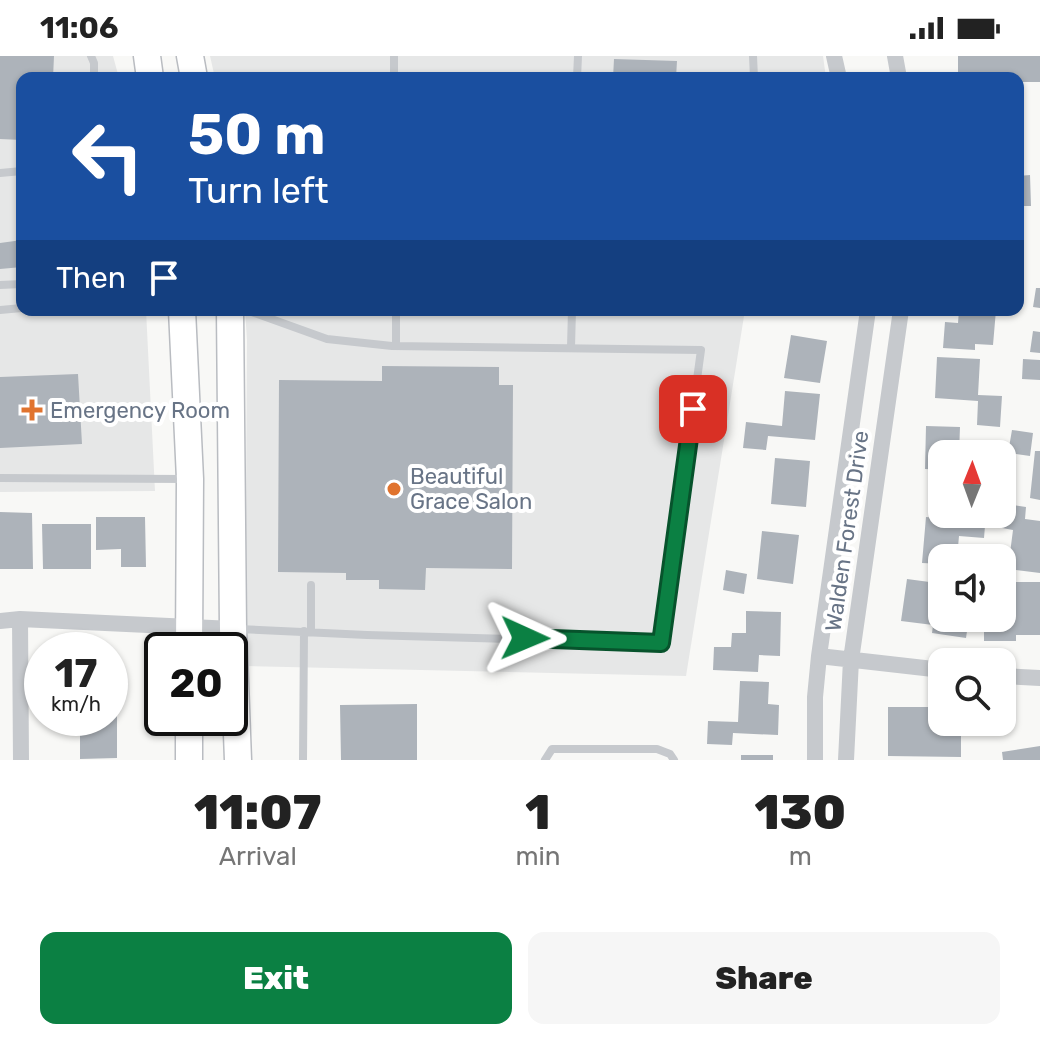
<!DOCTYPE html>
<html lang="en">
<head>
<meta charset="utf-8">
<style>
	:root { --surface:#fff; --page:#f6f6f6; --text:#222; --muted:#767676; --accent:#0b8043 }
	body { margin:0; font-family:Rubik,sans-serif; background:var(--page); color:var(--text); height:100vh; display:flex; flex-direction:column; font-size:30px; white-space:nowrap }
	* { box-sizing:border-box; margin:0 }
	p { font-size:26px; color:var(--muted) }
	.icon { flex:none; width:44px; height:44px; fill:none; stroke:currentColor; stroke-width:2; stroke-linecap:round; stroke-linejoin:round }
	.map { position:relative; height:704px; overflow:hidden }
	.side { display:flex; flex-direction:column; background:var(--surface); flex:1 }
	.side>* { flex:none }
	.hud { position:absolute; left:16px; top:16px; width:1008px; height:244px; border-radius:16px; box-shadow:0 2px 6px #0004; background:#1a4fa0; color:#fff; overflow:hidden }
	.needle { width:52px; rotate:1deg }
	.controls { position:absolute; left:928px; top:384px; display:grid; gap:16px }
	.controls a { display:grid; place-items:center; width:88px; height:88px; border-radius:16px; background:var(--surface); box-shadow:0 2px 6px #0004; font-size:40px }
	.speed { position:absolute; left:24px; top:576px; display:flex; gap:16px; font-size:40px; font-weight:700; text-align:center }
	.speed>* { display:grid; place-content:center; width:104px; height:104px; border-radius:50%; background:var(--surface); box-shadow:0 2px 6px #0004; line-height:1 }
	.speed small { font-size:20px; font-weight:400 }
	.speed .limit { border:4px solid #111; border-radius:12px; background:#fff; color:#111 }
	.pin { position:absolute; display:grid; place-items:center; width:68px; height:68px; color:#fff; margin:-34px; border-radius:16px; box-shadow:0 4px 12px #0006 }
	.me { position:absolute; width:88px; margin:-44px; rotate:91deg; stroke-linejoin:round; filter:drop-shadow(0 0 6px #0008) }
	.turn { display:flex; align-items:center; gap:28px; height:168px; padding:0 40px; font-size:36px }
	.turn .icon { width:104px; height:104px; stroke-width:2.5 }
	.turn b { display:block; font-size:56px; line-height:68px }
	.then { display:flex; align-items:center; height:76px; padding:0 40px; background:#0003; gap:16px; font-size:30px }
	.eta { display:flex; justify-content:space-evenly; align-items:center; height:136px; text-align:center }
	.eta b { font-size:48px; font-weight:800; line-height:56px }
	.action { display:flex; gap:16px; margin-top:auto; padding:16px 40px }
	.action a { flex:1; height:92px; border-radius:16px; background:var(--accent); color:#fff; font-size:32px; font-weight:800; line-height:92px; text-align:center }
	.action a+a { background:var(--page); color:var(--text) }
	.status { display:flex; justify-content:space-between; align-items:center; height:56px; padding:0 40px; background:var(--surface); direction:ltr }
	.status svg { height:22px; fill:currentColor }
	.map>svg:first-child { display:block }
</style>
</head>
<body>
<div class="status"><b>11:06</b><svg viewBox="0 0 49 12"><path d="M0 12V9h3v3zM5 12V6h3v6zM10 12V3h3v9zM15 12V0h3v12zM26 1h20v11H26zM47 4h2v5h-2z"/></svg></div>
<div class="map">
<svg width="1040" height="704" viewBox="0 0 1040 704">
	<rect width="100%" height="100%" fill="#f8f8f6"/>
	<path fill="#e6e7e7" d="M0,0h113l6,22h-97v232h124l9,181 -155,1z
		M210,0h613l3,22h-611z
		M245,254h500l-59,366 -441,-10 2,-326z"/>
	<path fill="#adb3ba" d="M0,0h54l-1,22h-31v62l-22,-1z
		M958,0h82v26h-22v-4h-60z
		M614,3l63,2 -1,17h-63z
		M1030,119l1,31h-13v-30z
		M22,184v27l-22,2v-26z
		M1036,232h4v20l-7,-1z
		M959,254h37l-3,35 -18,-1v6l-32,-2 2,-26 13,1z
		M1033,275l7,1v21l-10,-1z
		M791,279l36,6 -7,42 -36,-5z
		M937,301l43,2 -2,36 24,1 -2,31 -23,-2 1,-24 -43,-3z
		M1023,303l17,1v20l-18,-1z
		M382,310l117,1v18h14l-1,184 -86,-1 -1,22 -46,-1v-9h-33v-7l-68,-1 1,-192 103,1z
		M78,318l4,70 -82,4v-71z
		M785,335l35,3 -5,46 -47,-4 -2,14 -23,-2 3,-26 36,4z
		M926,370l34,1 -1,27h-17v16l-17,-1z
		M1012,374l21,3 -3,23 -22,-3z
		M1035,395h5v49l-10,-2z
		M775,402l35,3 -4,46 -35,-3z
		M1005,448l21,3 -1,12 15,2v52l-32,-4 5,-39 -11,-2z
		M0,456l32,1 1,56h-33z
		M964,458h22l-2,24 -25,-2 -2,22h-15v6l-20,-1 4,-46 37,3z
		M96,461h49l1,50h-25v-18l-25,1z
		M42,468h49v45h-48z
		M762,475l37,4 -6,49 -36,-5z
		M726,514l21,4 -3,20 -21,-4z
		M907,523l30,4 -1,3 6,1v31h27l-3,20 -34,-5 1,-8 -32,-4z
		M1010,526h30v53h-24v6h-32v-23h18v-3h7z
		M746,555l35,1 -1,44 -21,-1 -1,17 -45,-2 1,-23h17l1,-14h14z
		M740,625l29,1 -1,22 11,1 -1,30 -45,-2 -1,12 -25,-1 1,-23 30,1z
		M417,648v56h-76l-1,-55z
		M888,651h54v15h19v35l-73,-1z
		M110,655h7v47l-37,1v-27h-13v-14h43z
		M1040,690v14h-37l-1,-8z
		M741,699h32v5h-32z"/>
	<g fill="none" stroke-linecap="round" stroke-linejoin="round">
		<g stroke="#b9bcc1" stroke-width="29">
			<path id="primary" d="M147,0l3,22
				M190,0l4,22
				M182,254l8,169 -1,171
				M230,254l3,319 5,131
				M189,662v42"/>
		</g>
		<path stroke="#c6c9cd" stroke-width="8" d="M91,0l3,7v15
			M394,0v22
			M753,0l1,22
			M577,22l1,-22
			M0,117l22,-2
			M0,229l22,-1
			M0,254l22,-2
			M396,254v36
			M571,291l1,-37
			M0,422l185,1
			M238,573l129,6 294,8 40,-293 -309,-4 -65,-7 -81,-29
			M311,576v-47
			M303,704l1,-129
			M545,704l7,-11h105l13,5 4,6"/>
		<path stroke="#c6c9cd" stroke-width="16" d="M834,0l5,22
			M895,0l4,22
			M20,563l1,141
			M0,565l20,-2 213,10
			M819,600l123,14
			M1002,620l38,2
			M815,704v-63l4,-41 49,-346
			M846,704l5,-100 50,-350"/>
		<use href="#primary" stroke="#fff" stroke-width="26"/>
	</g>
	<g fill="none" stroke-linecap="round" stroke-linejoin="round">
		<g stroke="#07532c" stroke-width="20">
			<path id="route" d="M525,582l136,5 32,-234"/>
		</g>
		<use href="#route" stroke="#0b8043" stroke-width="14"/>
	</g>
	<g fill="#e0732e" stroke="#fff" stroke-width="3">
		<path d="M28 342h8v8h8v8h-8v8h-8v-8h-8v-8h8z"/>
		<circle cx="394" cy="433" r="8"/>
	</g>
	<g text-anchor="middle" dominant-baseline="central" stroke-width="8" stroke-linejoin="round" paint-order="stroke">
		<g font-size="22" fill="#687486" stroke="#fff" text-anchor="start">
			<text x="50" y="354">Emergency Room</text>
			<text x="410" y="420">Beautiful<tspan x="410" dy="25">Grace Salon</tspan></text>
		</g>
		<g font-size="22" fill="#687486" stroke="#fff">
			<text transform="translate(847 475) rotate(-82)">Walden Forest Drive</text>
		</g>
	</g>
</svg>
<div class="controls">
<a><svg class="needle" viewBox="-14 -14 28 28"><path d="M0-13l5 13h-10z" fill="#e53935"/><path d="M0 13l5-13h-10z" fill="#767676"/></svg></a>
<a><svg class="icon" aria-label="sound" viewBox="0 0 24 24"><path d="M4 9h4l5-4v14l-5-4H4zM17 9q2 3 0 6"/></svg></a>
<a><svg class="icon" aria-label="search" viewBox="0 0 24 24"><circle cx="10" cy="10" r="6"/><path d="M15 15l6 6"/></svg></a>
</div>
<div class="speed"><div>17<small>km/h</small></div><div class="limit">20</div></div>
<div class="pin" style="left:693px;top:353px;background:#d93025"><svg class="icon" aria-label="arrive" viewBox="0 0 24 24"><path d="M6 21V4h12l-3 4 3 4H6"/></svg></div>
<svg class="me" style="left:525px;top:582px" viewBox="-20 -20 40 40"><path d="M0-17L14 15 0 8-14 15z" fill="#0b8043" stroke="#fff" stroke-width="4"/></svg>
<div class="hud">
<div class="turn"><svg class="icon" aria-label="left" viewBox="0 0 24 24"><path d="M17 20v-9H6M10 6l-5 5 5 5"/></svg><div><b>50 m</b>Turn left</div></div>
<div class="then">Then<svg class="icon" aria-label="arrive" viewBox="0 0 24 24"><path d="M6 21V4h12l-3 4 3 4H6"/></svg></div>
</div>
</div>
<section class="side">
<div class="eta">
<div><b>11:07</b><p>Arrival</p></div>
<div><b>1</b><p>min</p></div>
<div><b>130</b><p>m</p></div>
</div>
<div class="action"><a>Exit</a><a>Share</a></div>
</section>
</body>
</html>
